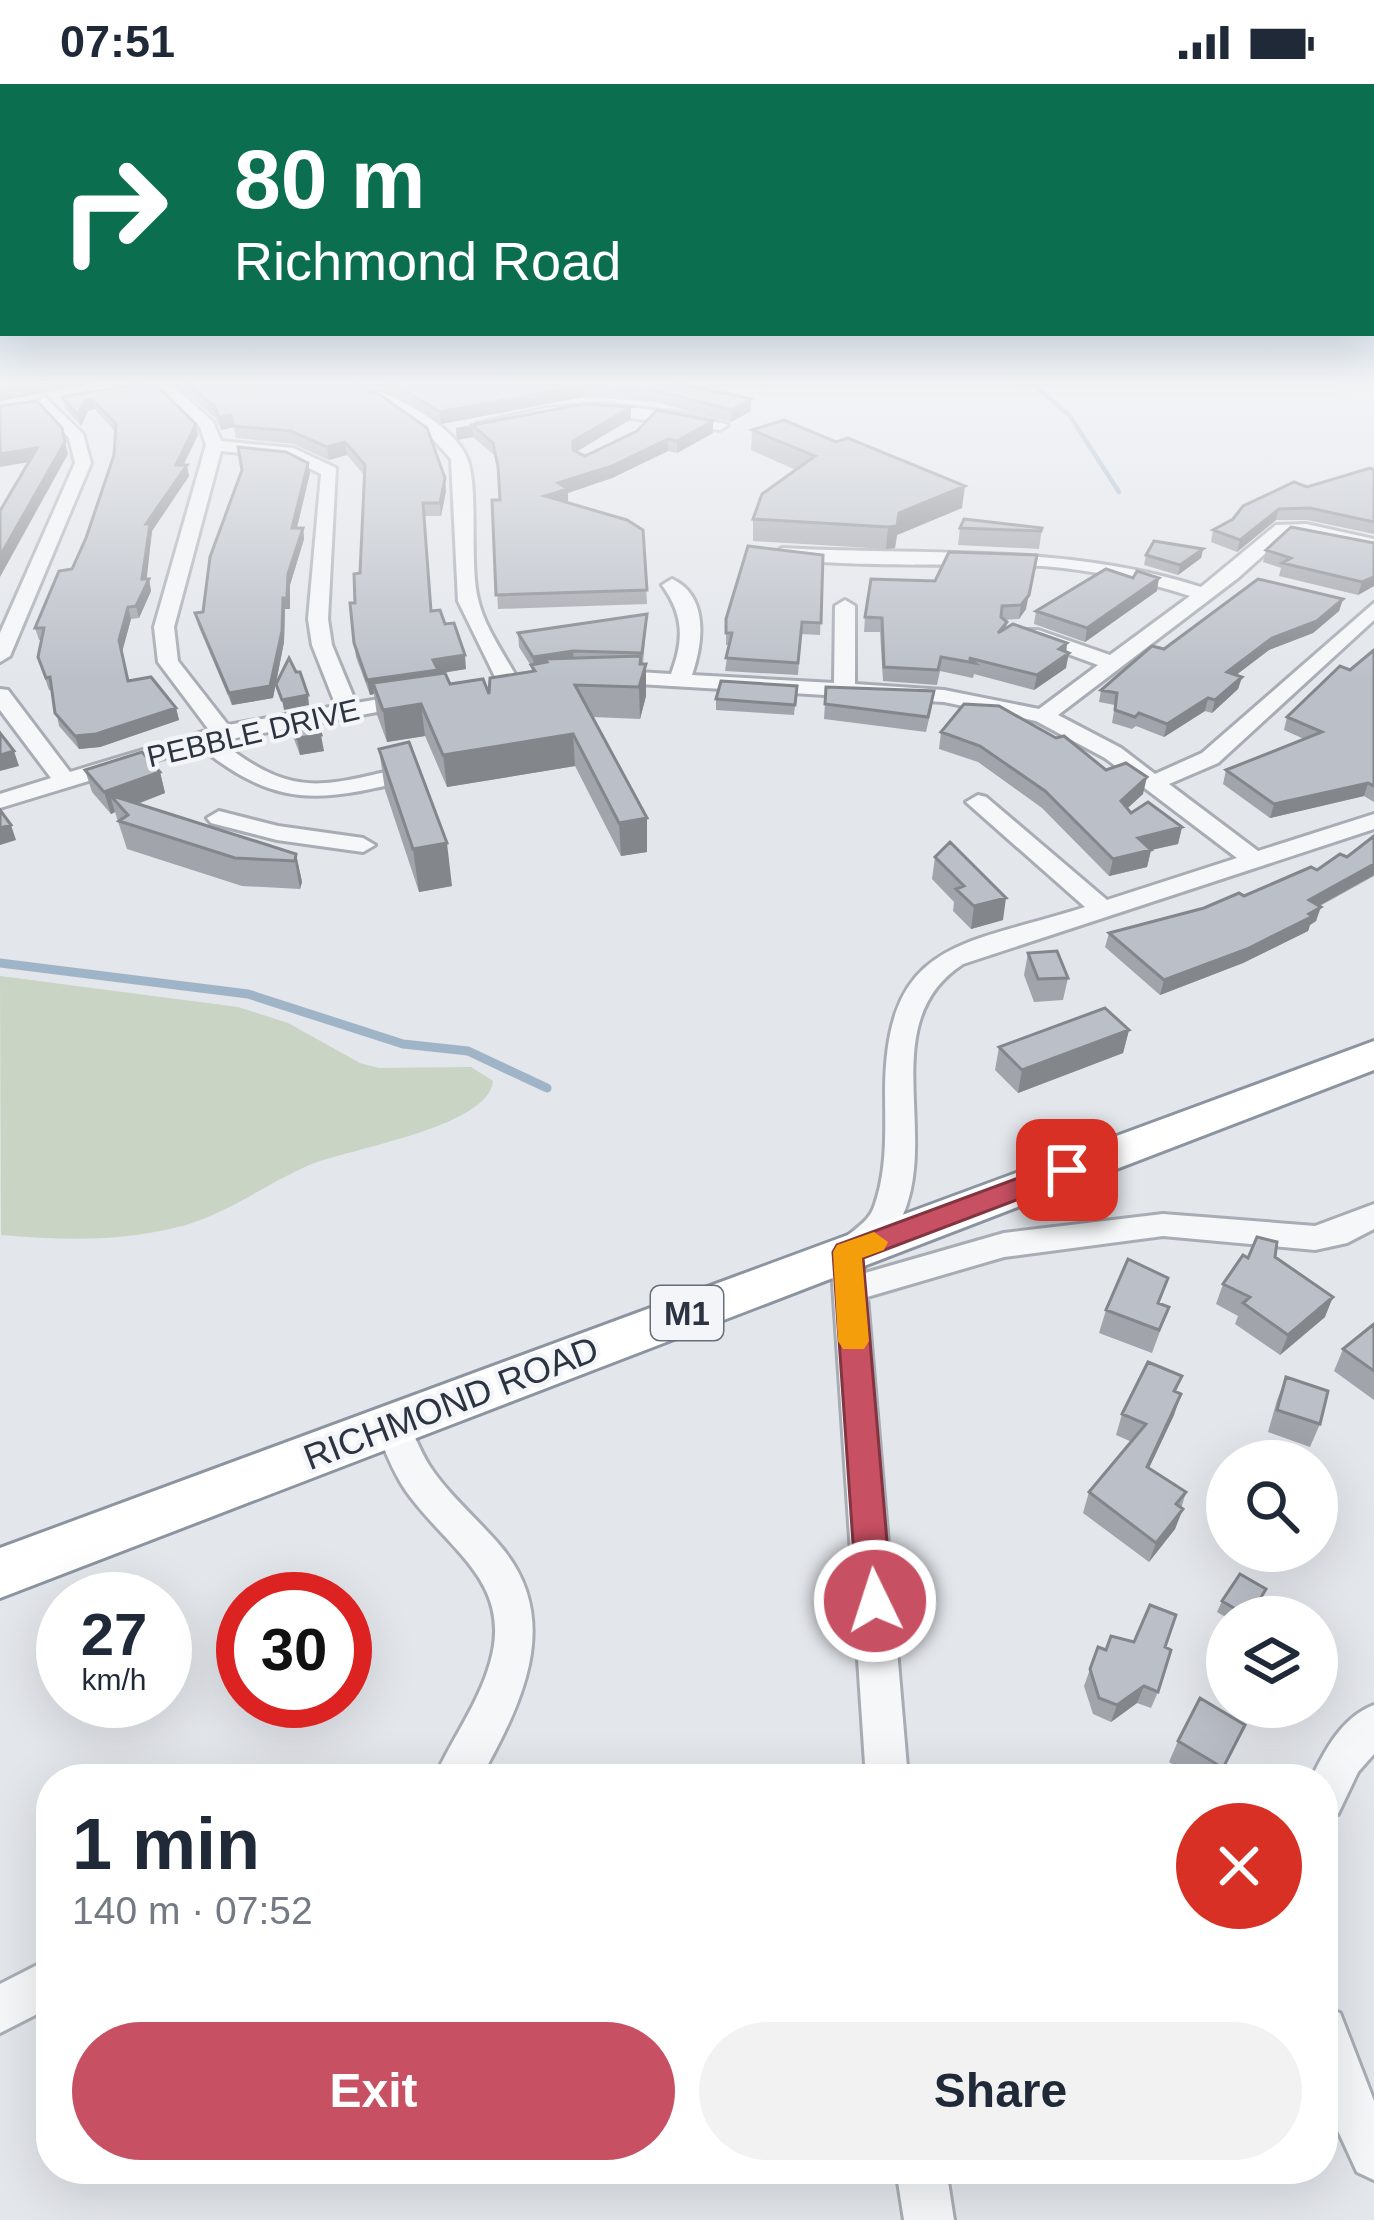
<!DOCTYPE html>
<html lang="en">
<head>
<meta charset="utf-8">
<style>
	:root { --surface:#fff; --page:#f2f2f3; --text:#1f2937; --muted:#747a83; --accent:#c85063 }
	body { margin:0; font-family:Helvetica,sans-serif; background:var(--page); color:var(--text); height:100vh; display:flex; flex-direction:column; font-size:45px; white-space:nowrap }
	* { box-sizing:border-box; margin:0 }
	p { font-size:39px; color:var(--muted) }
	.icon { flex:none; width:66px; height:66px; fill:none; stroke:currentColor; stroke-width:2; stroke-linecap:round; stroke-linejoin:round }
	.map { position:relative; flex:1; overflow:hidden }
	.drawer { position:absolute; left:36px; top:1680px; width:1302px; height:420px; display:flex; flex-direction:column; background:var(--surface); border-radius:48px; box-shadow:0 12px 48px #0002 }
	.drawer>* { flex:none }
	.guide { position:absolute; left:0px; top:0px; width:1374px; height:252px; box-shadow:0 12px 48px #0002; background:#0b6e4f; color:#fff; overflow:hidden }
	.tools { position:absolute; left:1206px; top:1356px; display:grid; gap:24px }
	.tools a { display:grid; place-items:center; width:132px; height:132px; border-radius:50%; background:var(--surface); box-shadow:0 12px 48px #0002; font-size:60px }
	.speed { position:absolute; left:36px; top:1488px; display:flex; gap:24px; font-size:60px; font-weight:700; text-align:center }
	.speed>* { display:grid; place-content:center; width:156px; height:156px; border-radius:50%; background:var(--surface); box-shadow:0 12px 48px #0002; line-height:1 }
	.speed small { font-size:30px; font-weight:400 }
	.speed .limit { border:18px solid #d22; background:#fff; color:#111 }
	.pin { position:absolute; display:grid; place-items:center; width:102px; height:102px; color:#fff; margin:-51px; border-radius:24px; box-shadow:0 6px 18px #0006 }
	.me { position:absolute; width:132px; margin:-66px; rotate:356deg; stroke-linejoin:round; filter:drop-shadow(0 0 9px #0008) }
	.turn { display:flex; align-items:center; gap:42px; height:252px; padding:0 36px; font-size:54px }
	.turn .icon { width:156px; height:156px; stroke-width:2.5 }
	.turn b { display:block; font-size:84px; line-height:102px }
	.round { display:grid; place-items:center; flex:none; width:126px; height:126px; border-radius:63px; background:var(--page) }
	.headline { display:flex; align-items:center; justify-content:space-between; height:204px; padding:0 36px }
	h1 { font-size:72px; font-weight:800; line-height:90px }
	.button { display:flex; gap:24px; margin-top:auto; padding:24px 36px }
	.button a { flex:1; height:138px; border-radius:72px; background:var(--accent); color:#fff; font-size:48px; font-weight:800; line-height:138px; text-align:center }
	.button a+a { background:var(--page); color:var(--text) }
	.status { display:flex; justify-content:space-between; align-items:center; height:84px; padding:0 60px; background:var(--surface); direction:ltr }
	.status svg { height:33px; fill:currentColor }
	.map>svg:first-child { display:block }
</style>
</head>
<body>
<div class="status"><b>07:51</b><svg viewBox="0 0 49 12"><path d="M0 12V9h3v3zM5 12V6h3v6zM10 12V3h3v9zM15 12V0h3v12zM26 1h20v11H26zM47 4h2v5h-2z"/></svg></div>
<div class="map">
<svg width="1374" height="2136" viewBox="0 0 1374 2136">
	<rect width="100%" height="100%" fill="#e3e6eb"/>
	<path fill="#c9d4c5" d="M0,892l238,31 50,16 72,40 19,5 92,-1 22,14c-4,47 -148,68 -186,85 -45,20 -84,51 -133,62 -59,14 -113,12 -173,7z"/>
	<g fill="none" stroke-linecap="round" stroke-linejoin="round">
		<path stroke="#a0b4c8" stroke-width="4.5" d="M1030,297l40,35 49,76"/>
		<path stroke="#a0b4c8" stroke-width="9" d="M0,879l248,31 155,50 65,7 79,37"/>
		<g stroke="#a8adb5" stroke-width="6">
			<path id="minor" d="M151,297h17l45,41 8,19 72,7 43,20 -8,151 4,26 24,58 59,-10 11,6 -11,6 -195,36c71,56 98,47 182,27l11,7 -3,5c-91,22 -133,29 -210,-33l-200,61v-14l51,-16 -51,-68v-21l8,1 62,82 139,-42 -51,-68 -4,-35 52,-182 -6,-18zM221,367l68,7 32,16 -13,145 4,26 24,61 -108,19 -50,-64 -4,-34z
				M333,297c38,0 119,39 134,77 12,29 2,105 11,141 6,28 28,58 42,84l-4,4 -18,-4 -40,-82 -7,-142 -20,-22 -48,-35z
				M45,313l38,37 8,29 -81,193 -10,6v-29l75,-170 -6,-25 -32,-36z
				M602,320l85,10 41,11 -8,5 -118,-16 -118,15 -8,-5 71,-16z
				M1306,440l68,15v12l-87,-17 -49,44 -180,137 63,33 34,26 47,-21 172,-150v17l-156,143 -49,21 89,67 116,-37v15l-411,135c-89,58 -23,170 -61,253 -8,17 -24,28 -39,40l2,16 139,-40 159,-19 152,12 59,-22v25l-27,14 -32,7 -152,-14 -159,21 -137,40 41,482h-42l-35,-526c11,-19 36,-26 43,-46 14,-38 11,-80 11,-119 2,-150 80,-142 200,-181l-119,-105 12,-7 8,2 121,103 130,-42 -132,-100 -69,-37 -92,-19 -339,-20 -10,-6 10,-6 66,4c13,-34 13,-59 -9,-89l10,-6c37,17 31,64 20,96l142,8 1,-77 10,-6 10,6v78l89,6 95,19 59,-44 -74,-27v-8h14l72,25 80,-59c-49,-16 -97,-26 -147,-30 -44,-3 -248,3 -270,-12l9,-6c142,8 282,-5 419,39l75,-62z
				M219,727l59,15 85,12 12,7 -12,7 -86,-12 -66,-17 -4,-5z
				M392,1327l12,4c9,16 15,34 25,50 20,31 50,55 73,83 61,74 19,157 -22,231h-46c17,-39 44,-74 56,-116 24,-81 -42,-113 -84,-172 -14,-20 -22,-44 -32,-66l6,-10z
				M1374,1621v49l-16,18 -20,42 -15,6v-41h-12c14,-29 31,-62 63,-74z
				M51,1874v49l-51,26v-49z
				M1323,1923l17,6 34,88v79l-17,-8 -34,-74z
				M896,2085h50l8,51h-50z"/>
		</g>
		<g stroke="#8b94a0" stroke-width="6">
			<path id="highway" d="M1374,957v29l-1374,528v-50z"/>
		</g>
		<use href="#minor" fill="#f6f7f9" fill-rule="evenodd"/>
		<use href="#highway" fill="#fff" fill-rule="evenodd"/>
	</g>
	<path fill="#a1a4ab" d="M152,297l44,43 2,11 -15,30 6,11 -37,55 -6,48h3l2,12 -12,27 -8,1 -9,33 6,29 48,27 3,12 -79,27 -21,2 -20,-23 -7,-36h-3l-11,-33 4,-17h-3l-4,-12 37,-59 14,-31 28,-83 1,-23 -20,-23 -7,2 -7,15 -16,-18 -3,-11z
		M173,297h175l98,110 -5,25h-17l8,95 13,13 21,45 -28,5 12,10 39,10 43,-23 -1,-5 -12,-19 -1,-14 129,-19 -4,50h3v32l-6,23 -47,-2 54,135 -26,4 -46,-90 -128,21 -22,-51 -38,6 -10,-27 -3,-21 -4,1 -14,-38 -2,-14 1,-40 5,-30 4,-98 -17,-20 -18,5 -36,-16 -57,-6 -2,-11 -13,3 -5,-11z
		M351,297h316l84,30 -20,11 -76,-20 -71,-5 -143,27 -62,-38z
		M584,320l47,15 -55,33 9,4 128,-35v12l-36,20 -9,-2 -56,27 -44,15v9l75,28 4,74 -149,5 -6,-109h8l-1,-24 -5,-21 -21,-18 -16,3 -1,-12z
		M752,346l210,78 -65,27 -2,13 -9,1 -133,-8v-22l43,-49 -45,-20z
		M1374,386v64l-67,-14h-31l-39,32 -26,-10 2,-12 94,-43z
		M242,387l68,2 -13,55h6l1,11 -14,46v24h-5l-1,33 -11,56 -41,7 -34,-80 -3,-12 8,-1z
		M960,444h82l-3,21 -81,-4z
		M1374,459v43l-16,9 -79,-19 2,-8 -18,-6 3,-12z
		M1203,465l-2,9 -23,17 -34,-10 2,-10z
		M949,468l77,57 -7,10 -15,1 3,2 -1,6 61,15 -1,25 -32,22 -60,-16 -1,4 -33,-7 -3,14 -54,-4 -3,-49h-16l1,-15 70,-36z
		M823,471l-3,80 -19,-1 -3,41 -73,-4 4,-26h-3v-26z
		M1133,494l24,13 -72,51 -51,-18 2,-13z
		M1343,515l-4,12 -26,22 -44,17 -33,25 6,2 -4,12 -26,24 -7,-2 -41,26 -28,-11 -4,3 -20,-6 3,-18 -16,-3 2,-12 63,-41z
		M1374,566v152l-10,-6 -94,22 -47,-34 3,-14 78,-31 -20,-9 3,-13z
		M797,602l-3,29 -78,-5v-11z
		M826,603l106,19 -6,26 -102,-13z
		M288,631l36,36 -24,4 -9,-24z
		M941,648l165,38 37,24 -16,14 4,5 51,14 -4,17 -27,6 -4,17 -38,9 -67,-68 -64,-46 -39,-13z
		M379,665l73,137 -33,6 -34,-102z
		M85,686l75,2 5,21 -27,11 158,50 6,28 -2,7 -58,-3 -115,-37 -12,-37 -4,2 -19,-22z
		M1374,752v40l-54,30 -4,15 -6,4 -2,6 -65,32 -83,32 -55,-48 4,-14 95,-25 113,-38 30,-13z
		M935,773l68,63 -32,9 -18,-18 1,-9 -22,-23z
		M1028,869l40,25 -5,22 -29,2 -10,-27z
		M1129,946l-6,23 -105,40 -23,-23 4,-23z
		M1275,1173l50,60 -45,38 -45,-31 3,-8 -22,-12 7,-20 25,-26z
		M1169,1223l-17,46 -53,-20 7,-23z
		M1374,1240v76l-40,-29 9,-22z
		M1182,1292l-6,16 -2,23 -25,53 37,24 -11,37 -26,33 -66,-49 6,-21 43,-50 -16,-7 6,-21z
		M1286,1293l34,47 -10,23 -42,-15 9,-32z
		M1260,1516l-10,17 -23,1 -10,-6 5,-11z
		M1134,1558l31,5 -7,45 -7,16 -14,-5 -26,19 -18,-8 -9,-28 14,-39 8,3z
		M1245,1641l-27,54h-21l-28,-17 9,-21z"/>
	<path fill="#83868b" d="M42,297h66l-108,20v-12z
		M584,301v12l-143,27 -1,-12z
		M92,315l3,10 -7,2 -7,15 -3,-11 7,-15z
		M751,315v12l-20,11 1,-12z
		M631,323v12l-57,34 -1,-12z
		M231,331l3,12 -13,3 -2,-13z
		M713,337v12l-36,20v-12z
		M196,340l2,11 -20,41 -2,-11z
		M472,341l1,12 -16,3 -1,-12z
		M668,355v12l-56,27 -44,15v9l-23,-6 13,-13z
		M65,358l3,12 -68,123v-21z
		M345,358l2,13 -18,5 -2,-13z
		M37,364l4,12 -41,7v-13z
		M308,379l2,10 -16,66 -2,-11z
		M187,381l2,11 -37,55 -6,54 3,-6 2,12 -12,27 -3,-12 10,-82z
		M445,394l1,13 -5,25 -1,-13z
		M965,402l-3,22 -65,27 -2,13 -9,1 2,-22 11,-14z
		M1279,425l-3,11 -39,32 3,-12z
		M303,444l1,11 -14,46v24h-5l-1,33 -11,56 -41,7 -3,-12 54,-95 5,-24z
		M1203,465l-2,9 -23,17 2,-10z
		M1037,471l-11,54 -7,10 2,-14z
		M1374,493v9l-16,9 4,-13z
		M1159,494l-2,13 -72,51 2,-14z
		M1343,515l-4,12 -26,22 -44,17 -46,35 4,-13 45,-34z
		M128,523l3,12 -9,33 -3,-12z
		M1067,559l-2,12 4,-2 -3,15 -32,22 3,-15z
		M573,567l1,14 -29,-6v10l-11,2 -1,-14z
		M465,571l1,14 -93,14 1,11 -4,1 -3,-15 66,-20z
		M646,580v32l-6,23 -1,-32z
		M1242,593l-4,12 -26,24 3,-13z
		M308,611l1,10 -25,5 -2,-10z
		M1208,614l-3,13 -41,26 3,-13z
		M421,620l4,32 -38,6 -4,-32z
		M176,624l3,12 -79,27 -21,2 -4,-13z
		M573,650l2,32 -128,21 -4,-32z
		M321,651l3,16 -24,4 -3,-17z
		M14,667l5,15 -19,5v-16z
		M160,688l5,21 -42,16 -13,-14 5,17 -4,2 -7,-22z
		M1147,693l-4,17 -26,24 4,-17z
		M1368,699l-4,13 -94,22 4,-14z
		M647,734v34l-26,4 -2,-33z
		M11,741l5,15 -16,5v-17z
		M1182,743l-4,17 -27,6 -4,17 -38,9 4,-17 25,-21z
		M447,759l5,43 -33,6 -6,-43z
		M296,770l6,28 -2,7 -5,-28z
		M1374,780v11l-70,39 5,-14z
		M1006,814l-3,22 -32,9 3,-23z
		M1321,823l-5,14 -6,4 -2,6 -65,32 -83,32 4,-15z
		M1129,946l-6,23 -105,40 4,-23z
		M1333,1213l-8,20 -45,38 8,-20z
		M1181,1310l-7,21 -34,72 7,-20z
		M1183,1425l-8,20 -26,33 7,-19z
		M1144,1602l-7,17 -26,19 6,-17z"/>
	<path fill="#bbbfc7" stroke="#83868b" stroke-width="3" d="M0,297h42l-42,8z
		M152,297l44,43 -20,41h11l-41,59h4l-8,55h7l-13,27 -8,1 -9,33 9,41 23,-4 25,31 -80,26 -21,2 -20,-23 -5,-36 -4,1 -8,-21 6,-29h-9l24,-57 13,-2 14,-31 28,-83 2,-31 -24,-25 -7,1 -7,15 -16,-18z
		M184,297h164l31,13 48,34 18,50 -5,25h-17l8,108 9,-1 5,14 9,-1 11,32 -32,5 5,10 -71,10 -13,-37 -4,-40h5l-1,-29 6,-1 5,-108 -20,-23 -18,5 -36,-16 -58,-5 -2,-11 -12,2 -5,-11z
		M389,297h278l84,18 -19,11 -77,-20 -71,-5 -144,27z
		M37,317l25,27 3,14 -65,114v-45l37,-63 -37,6v-48z
		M584,320l47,3 -58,34v9l12,6 52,-25 20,-21 56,11 -36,20 -9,-2 -56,27 -54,17 10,6 -23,7 82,24 16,10 4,60 -151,5 -4,-95h8l-2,-34 -5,-23 -21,-18z
		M784,336l52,22 12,-4 117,48 -66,27 -2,13 -9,1 -135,-8 9,-25 53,-38 -63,-26z
		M238,363l48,5 22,11 -16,65h11l-15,46 -1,24h-4l-1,33 -12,55 -41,7 -34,-80 8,-1 7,-55 32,-87z
		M1370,384l4,2v52l-64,-14 -31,1 -39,31 -27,-10 20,-11 10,-13 51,-24 13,5z
		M964,435l78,9 -1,3 -81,-3z
		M1291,443l83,16v34l-12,5 -80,-19 9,-5 -25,-8z
		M1154,457l49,8 -23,16 -34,-10z
		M748,462l75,9 -2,68 -19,-1 -4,41 -72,-5 6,-25h-6v-14z
		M949,468l88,3 -8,40 -8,10 -19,1 -1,11 6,5 -9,11 15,-9 54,19 -8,6 10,4 -32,22 -68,-17 6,5 -34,-6 -3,13 -54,-3 -2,-49 -17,-1 6,-38 64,2z
		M1106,485l27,9 4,-7 22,7 -72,50 -51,-17z
		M1258,495l85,20 -26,22 -45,17 -45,34 15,5 -27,23 -7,-2 -41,26 -28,-11 -4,4 -20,-7 2,-17 -16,-3 51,-44 12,3z
		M647,530l-5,39 -69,-2 -40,6 -15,-24z
		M1374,566v136l-6,-3 -94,21 -48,-34 96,-38 -35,-15 53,-51 10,4z
		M641,572l-1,8h6l-7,23 -64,-2 72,133 -28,5 -46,-89 -130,21 -22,-51 -38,6 -10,-27 72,-10 5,11 33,-5 6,15 1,-16 45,-7 -4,-6 16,-3 -2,-3z
		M289,574l7,14h4l8,23 -26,5 -6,-16z
		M721,597l76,5 -2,19 -79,-6z
		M826,603l108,4 -6,26 -103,-13z
		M964,620l35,2 57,32 8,-2 42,34 20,-7 21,14 -26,24 10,12 17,-11 34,25 -44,11 13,12 -38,9 -68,-68 -65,-45 -39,-14z
		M313,626l8,25 -24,3 -9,-23z
		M0,649l14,18 -14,4z
		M409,658l38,101 -34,6 -34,-100z
		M142,668l18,20 -56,20 -19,-22z
		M110,711l186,59 -1,7 -60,-3 -116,-37 9,-6z
		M0,726l11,15 -11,3z
		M1374,752v28l-65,36 12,7 -12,7 4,2 -66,33 -83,31 -55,-47 95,-25 35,-15 5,3 67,-29 6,3 23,-16 7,3z
		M950,758l56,56 -32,8 -18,-17 8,-3 -29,-29z
		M1057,867l11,27 -30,1 -10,-26z
		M1105,924l24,22 -107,40 -23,-23z
		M1257,1153l20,5 -2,15 58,40 -45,38 -45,-32 7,-6 -27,-13 20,-29 5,3z
		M1128,1175l40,19 -10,25 11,4 -10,23 -53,-20z
		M1374,1240v47l-31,-22z
		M1148,1278l34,14 -8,15 7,3 -34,73 39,25 -10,12 7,5 -27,34 -67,-51 57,-68 -24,-10z
		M1286,1293l42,14 -8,33 -43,-14z
		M1240,1490l26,15 -17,28 -27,-16z
		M1150,1521l26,10 -11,32 6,3 -13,42 -14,-6 -27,19 -18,-7 -9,-29 8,-22 8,3 5,-14 23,6z
		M1200,1614l45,27 -22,43 -45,-27z"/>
	<linearGradient id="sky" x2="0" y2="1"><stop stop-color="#8bb4db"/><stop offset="0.5" stop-color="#f2f4f6"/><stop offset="1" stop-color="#f2f4f6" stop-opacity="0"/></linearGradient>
	<rect width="1374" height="596" fill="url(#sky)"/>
	<path fill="#c85063" stroke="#823440" stroke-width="3" d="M1067,1076l14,10 -4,7 -214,81 29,343 -5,11 -12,5 -13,-5 -5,-11 -24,-349 4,-7z"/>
	<path fill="#f59e0b" d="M874,1148l14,10 -4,8 -22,8 7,83 -5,8h-21l-5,-8 -5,-89 4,-7z"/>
	<g text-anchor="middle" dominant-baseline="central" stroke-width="9" stroke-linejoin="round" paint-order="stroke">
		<g font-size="30" fill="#2c3442" stroke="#f3f5f8">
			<text transform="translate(253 649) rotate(-13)">PEBBLE DRIVE</text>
		</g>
		<rect fill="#f3f5f8" stroke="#686e79" stroke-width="3" x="651" y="1202" width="72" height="54" rx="9"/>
		<g font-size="33" font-weight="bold" fill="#2c3442">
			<text x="687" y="1229">M1</text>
		</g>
		<g font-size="36" fill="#2c3442" stroke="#f3f5f8">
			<text transform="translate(451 1319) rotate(-21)">RICHMOND ROAD</text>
		</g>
	</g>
</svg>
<div class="tools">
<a><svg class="icon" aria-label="search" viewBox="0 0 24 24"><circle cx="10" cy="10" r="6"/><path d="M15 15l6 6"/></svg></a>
<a><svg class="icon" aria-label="layers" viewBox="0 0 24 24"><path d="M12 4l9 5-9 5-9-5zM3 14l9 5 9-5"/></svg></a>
</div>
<div class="speed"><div>27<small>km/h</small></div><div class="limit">30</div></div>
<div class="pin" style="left:1067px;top:1086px;background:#d93025"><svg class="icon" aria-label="arrive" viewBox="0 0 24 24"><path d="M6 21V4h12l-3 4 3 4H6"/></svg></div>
<svg class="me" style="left:875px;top:1517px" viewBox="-20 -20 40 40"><circle r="17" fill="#c85063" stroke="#fff" stroke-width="3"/><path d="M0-11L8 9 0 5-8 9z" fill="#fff"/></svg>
<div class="guide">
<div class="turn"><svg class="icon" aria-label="right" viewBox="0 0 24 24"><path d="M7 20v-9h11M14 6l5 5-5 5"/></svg><div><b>80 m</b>Richmond Road</div></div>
</div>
<section class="drawer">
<div class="headline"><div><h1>1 min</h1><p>140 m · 07:52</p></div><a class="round" style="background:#d93025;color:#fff"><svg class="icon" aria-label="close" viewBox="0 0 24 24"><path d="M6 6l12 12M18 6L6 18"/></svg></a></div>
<div class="button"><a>Exit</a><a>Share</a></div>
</section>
</div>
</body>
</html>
